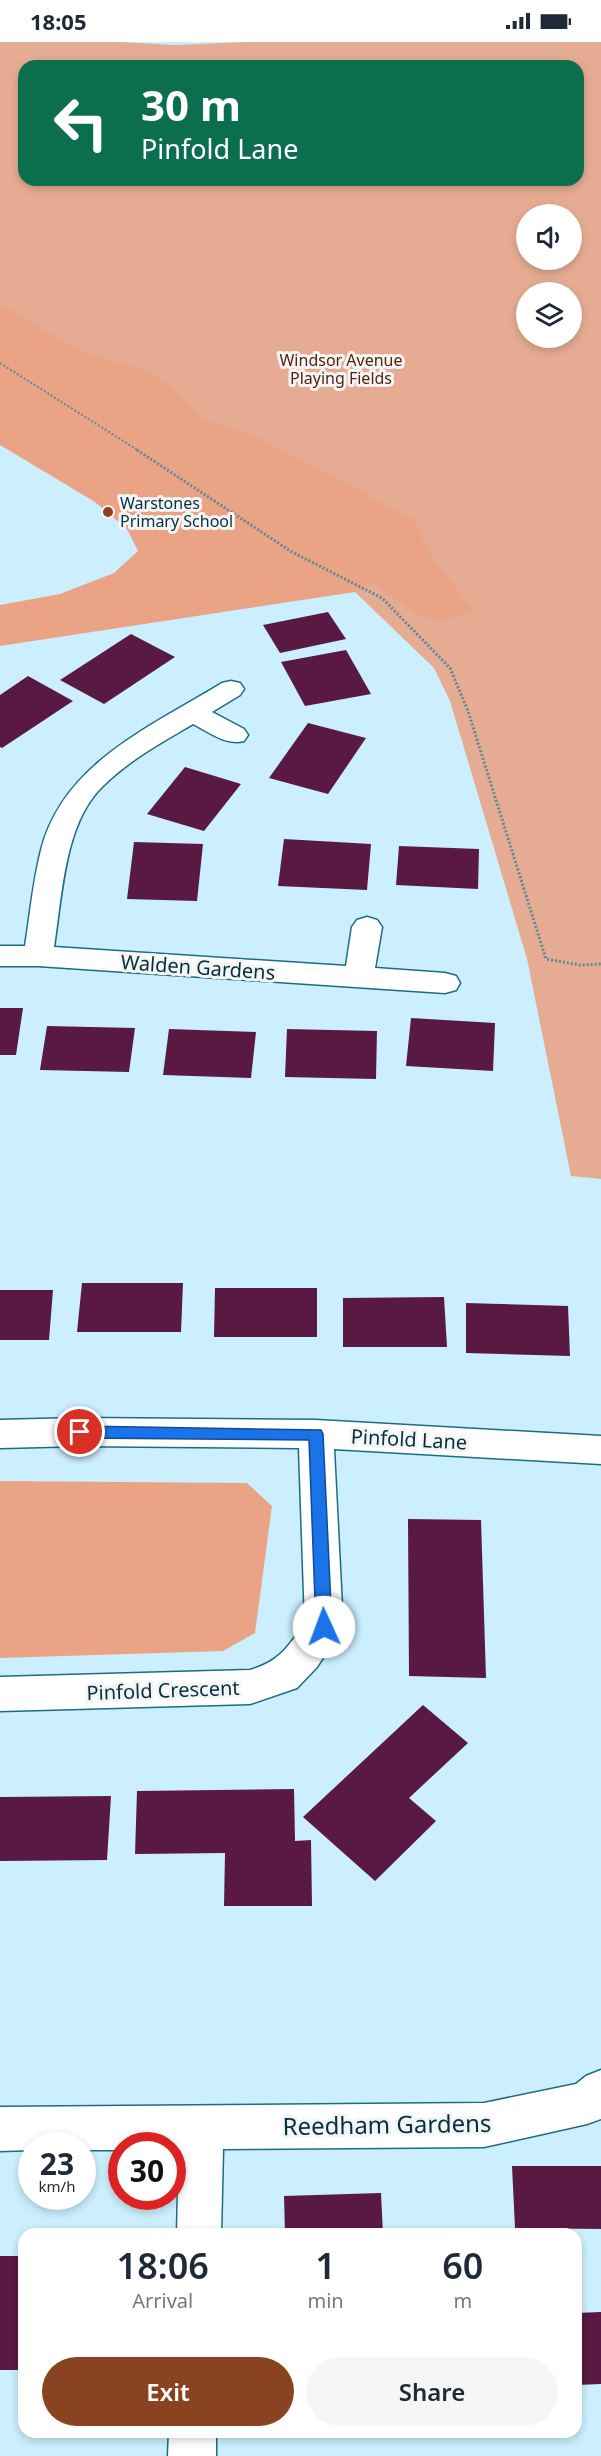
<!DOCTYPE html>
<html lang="en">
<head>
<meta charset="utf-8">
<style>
	:root { --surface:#fff; --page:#f6f6f7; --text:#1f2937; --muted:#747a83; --accent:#8a4320 }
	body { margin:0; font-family:"Noto Sans",sans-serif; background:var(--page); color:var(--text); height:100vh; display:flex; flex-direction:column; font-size:22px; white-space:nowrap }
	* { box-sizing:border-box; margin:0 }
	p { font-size:20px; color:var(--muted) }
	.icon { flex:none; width:33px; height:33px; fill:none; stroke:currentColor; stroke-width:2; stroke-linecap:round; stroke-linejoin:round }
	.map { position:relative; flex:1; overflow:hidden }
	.sheet { position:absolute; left:18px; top:2186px; width:564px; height:210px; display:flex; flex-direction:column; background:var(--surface); border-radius:18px; box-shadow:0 3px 9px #0003 }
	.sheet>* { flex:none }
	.top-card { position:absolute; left:18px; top:18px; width:566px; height:126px; border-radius:18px; box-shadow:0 3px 9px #0003; background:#0b6e4f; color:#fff; overflow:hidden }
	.controls { position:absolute; left:516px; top:162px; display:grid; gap:12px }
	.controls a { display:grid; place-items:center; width:66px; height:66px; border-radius:50%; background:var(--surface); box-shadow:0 3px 9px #0003; font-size:30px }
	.speed { position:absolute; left:18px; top:2090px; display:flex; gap:12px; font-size:30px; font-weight:700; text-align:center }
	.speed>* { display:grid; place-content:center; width:78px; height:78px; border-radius:50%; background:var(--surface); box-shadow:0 3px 9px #0003; line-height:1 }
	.speed small { font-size:15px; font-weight:400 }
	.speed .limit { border:9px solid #d22; background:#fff; color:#111 }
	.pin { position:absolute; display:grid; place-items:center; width:51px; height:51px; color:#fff; margin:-26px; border:3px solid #fff; border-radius:50%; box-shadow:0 2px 6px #0007 }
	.me { position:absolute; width:66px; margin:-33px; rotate:358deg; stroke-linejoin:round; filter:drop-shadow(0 0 4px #0008) }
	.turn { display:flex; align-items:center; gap:21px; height:126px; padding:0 24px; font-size:27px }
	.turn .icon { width:78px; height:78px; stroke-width:2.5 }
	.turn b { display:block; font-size:42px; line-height:51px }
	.eta { display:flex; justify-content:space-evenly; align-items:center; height:102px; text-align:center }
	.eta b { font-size:36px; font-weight:600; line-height:42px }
	.primary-button { display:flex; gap:12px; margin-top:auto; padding:12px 24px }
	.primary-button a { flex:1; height:69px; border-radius:36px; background:var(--accent); color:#fff; font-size:24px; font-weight:600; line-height:69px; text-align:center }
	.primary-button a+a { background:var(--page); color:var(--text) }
	.status { display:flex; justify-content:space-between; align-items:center; height:42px; padding:0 30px; background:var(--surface); direction:ltr }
	.status svg { height:16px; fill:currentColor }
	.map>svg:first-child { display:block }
</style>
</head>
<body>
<div class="status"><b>18:05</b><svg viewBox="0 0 49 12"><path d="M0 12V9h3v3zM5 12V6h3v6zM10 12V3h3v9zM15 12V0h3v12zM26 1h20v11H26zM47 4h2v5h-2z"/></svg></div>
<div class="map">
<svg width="601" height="2414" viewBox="0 0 601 2414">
	<rect width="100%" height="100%" fill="#cbeffe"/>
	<path fill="#e6ac93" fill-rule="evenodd" d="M0,0h120l55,3 70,-3h356v1137l-30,-3 -44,-217 -77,-258 -16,-33 -79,-76 -355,-220zM24,24h554v114h-554zM526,172h46v46h-46zM526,250h46v46h-46z"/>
	<path fill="#eaa485" d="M0,261l59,36 33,16 55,16 26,17 32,31 54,19 154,81 15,32 46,60 -32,10 -22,-5 -46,-32 -19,8 -355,54v-41l60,-11 54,-21 24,-22 -11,-22 -32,-27 -95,-57z
		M0,1439l247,2 25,23 -17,127 -32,18 -223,7z"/>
	<path fill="#591942" d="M328,570l18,27 -66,14 -17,-28z
		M131,592l44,23 -71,47 -44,-24z
		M346,608l25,44 -66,12 -24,-44z
		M28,634l45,25 -71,47 -2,-1v-52z
		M308,681l58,15 -38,56 -59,-16z
		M185,725l56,17 -37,47 -57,-17z
		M284,797l87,5 -4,46 -89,-4z
		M134,800l69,2 -6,57 -70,-2z
		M399,804l80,3 -1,40 -82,-4z
		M0,966h23l-7,47h-16z
		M411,976l84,5 -2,48 -87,-5z
		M47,984l88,2 -6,44 -89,-2z
		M169,987l87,3 -5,46 -88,-3z
		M287,987l90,2 -1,48 -91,-2z
		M82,1241h101l-2,49h-104z
		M215,1246h102v49h-103z
		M0,1248h53l-4,50h-49z
		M444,1255l3,50h-104v-49z
		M466,1261l102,3 2,50 -104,-3z
		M408,1477l73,1 5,158 -77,-2z
		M423,1663l45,38 -59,55 27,23 -61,60 -72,-64z
		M294,1747l1,52 16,-1 1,66h-88l1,-53 -90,1 2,-63z
		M111,1754l-4,64 -107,1v-64z
		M512,2124h89v63l-86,-1z
		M381,2151l2,41h-98l-1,-38z
		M0,2214h24v114h-24z
		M601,2270v72l-25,1v-72z"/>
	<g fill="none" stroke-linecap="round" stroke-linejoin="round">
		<g stroke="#1b6c86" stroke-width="3">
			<path id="minor" d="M231,639l9,2 4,6 -4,6 -28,17 32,17 4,6 -4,6c-18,5 -35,-9 -51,-17 -32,19 -64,36 -91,63 -38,37 -40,110 -48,160l292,19 6,-39 5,-7 10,-3 10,3 5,7 -7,41 70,5 11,3 4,7 -4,7 -11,3 -407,-27h-38v-20h25c5,-31 8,-65 16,-96 22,-87 111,-124 181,-167z
				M80,1376l236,2 285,16v28l-267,-15 9,178 -26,40 -20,21 -47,16 -250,7v-34l250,-7c30,-9 37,-22 55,-47l-6,-175 -219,-2 -80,2v-28z
				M601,2028v49l-14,5 -103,23 -261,2 -2,85h-44l2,-85h-7v-4h-50v5h-40v-5h-50v5l-32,1v-44l484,-4 92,-19 10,-8z
				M169,2390h47v24h-48z"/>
		</g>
		<path stroke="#5e8896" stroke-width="2" stroke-dasharray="2 2" stroke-linecap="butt" d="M0,321l139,88"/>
		<path stroke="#5e8896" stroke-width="3" stroke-dasharray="2 2" stroke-linecap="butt" d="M137,408l155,102 90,46 68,70 18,43 78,248 34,6 21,-1"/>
		<use href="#minor" fill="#fff" fill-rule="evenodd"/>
	</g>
	<path fill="#1a73e8" stroke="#114b97" stroke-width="1.5" d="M80,1384l241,4 2,4 9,193 -2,5 -6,2 -5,-2 -3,-5 -7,-187 -229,-2 -5,-2 -2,-4 2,-4z"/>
	<circle fill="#8a4320" stroke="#f5f5f5" stroke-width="2" cx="108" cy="470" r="6"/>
	<g text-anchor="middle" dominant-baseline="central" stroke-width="6" stroke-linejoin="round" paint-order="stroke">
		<g font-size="16" fill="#522610" stroke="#f5f5f5">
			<text x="341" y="318">Windsor Avenue<tspan x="341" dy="18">Playing Fields</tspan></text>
		</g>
		<g font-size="16" fill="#03313f" stroke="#f5f5f5" text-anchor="start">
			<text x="120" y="461">Warstones<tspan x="120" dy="18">Primary School</tspan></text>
		</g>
		<g font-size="20" fill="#03313f" stroke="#f5f5f5">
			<text transform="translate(198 925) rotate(4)">Walden Gardens</text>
			<text transform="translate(409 1397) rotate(3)">Pinfold Lane</text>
			<text transform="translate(163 1648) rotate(-2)">Pinfold Crescent</text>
		</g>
		<g font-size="24" fill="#03313f" stroke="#f5f5f5">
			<text transform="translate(387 2082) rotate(-1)">Reedham Gardens</text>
		</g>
	</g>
</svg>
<div class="controls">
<a><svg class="icon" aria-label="sound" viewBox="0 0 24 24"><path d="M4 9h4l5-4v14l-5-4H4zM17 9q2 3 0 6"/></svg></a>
<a><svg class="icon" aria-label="layers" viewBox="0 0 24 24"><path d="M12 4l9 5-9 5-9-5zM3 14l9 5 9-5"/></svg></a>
</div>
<div class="speed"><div>23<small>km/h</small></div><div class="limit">30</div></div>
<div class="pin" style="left:80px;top:1390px;background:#d93025"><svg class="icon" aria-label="arrive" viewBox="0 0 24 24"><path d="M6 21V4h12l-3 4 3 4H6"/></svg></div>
<svg class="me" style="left:324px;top:1585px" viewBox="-20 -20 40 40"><circle r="19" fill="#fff"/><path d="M0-13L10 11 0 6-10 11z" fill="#1a73e8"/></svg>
<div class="top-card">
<div class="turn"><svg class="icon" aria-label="left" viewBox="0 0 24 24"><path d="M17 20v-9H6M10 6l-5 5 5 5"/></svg><div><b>30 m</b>Pinfold Lane</div></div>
</div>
<section class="sheet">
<div class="eta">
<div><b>18:06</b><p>Arrival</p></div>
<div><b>1</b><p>min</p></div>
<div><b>60</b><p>m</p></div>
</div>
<div class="primary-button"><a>Exit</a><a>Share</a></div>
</section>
</div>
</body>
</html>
